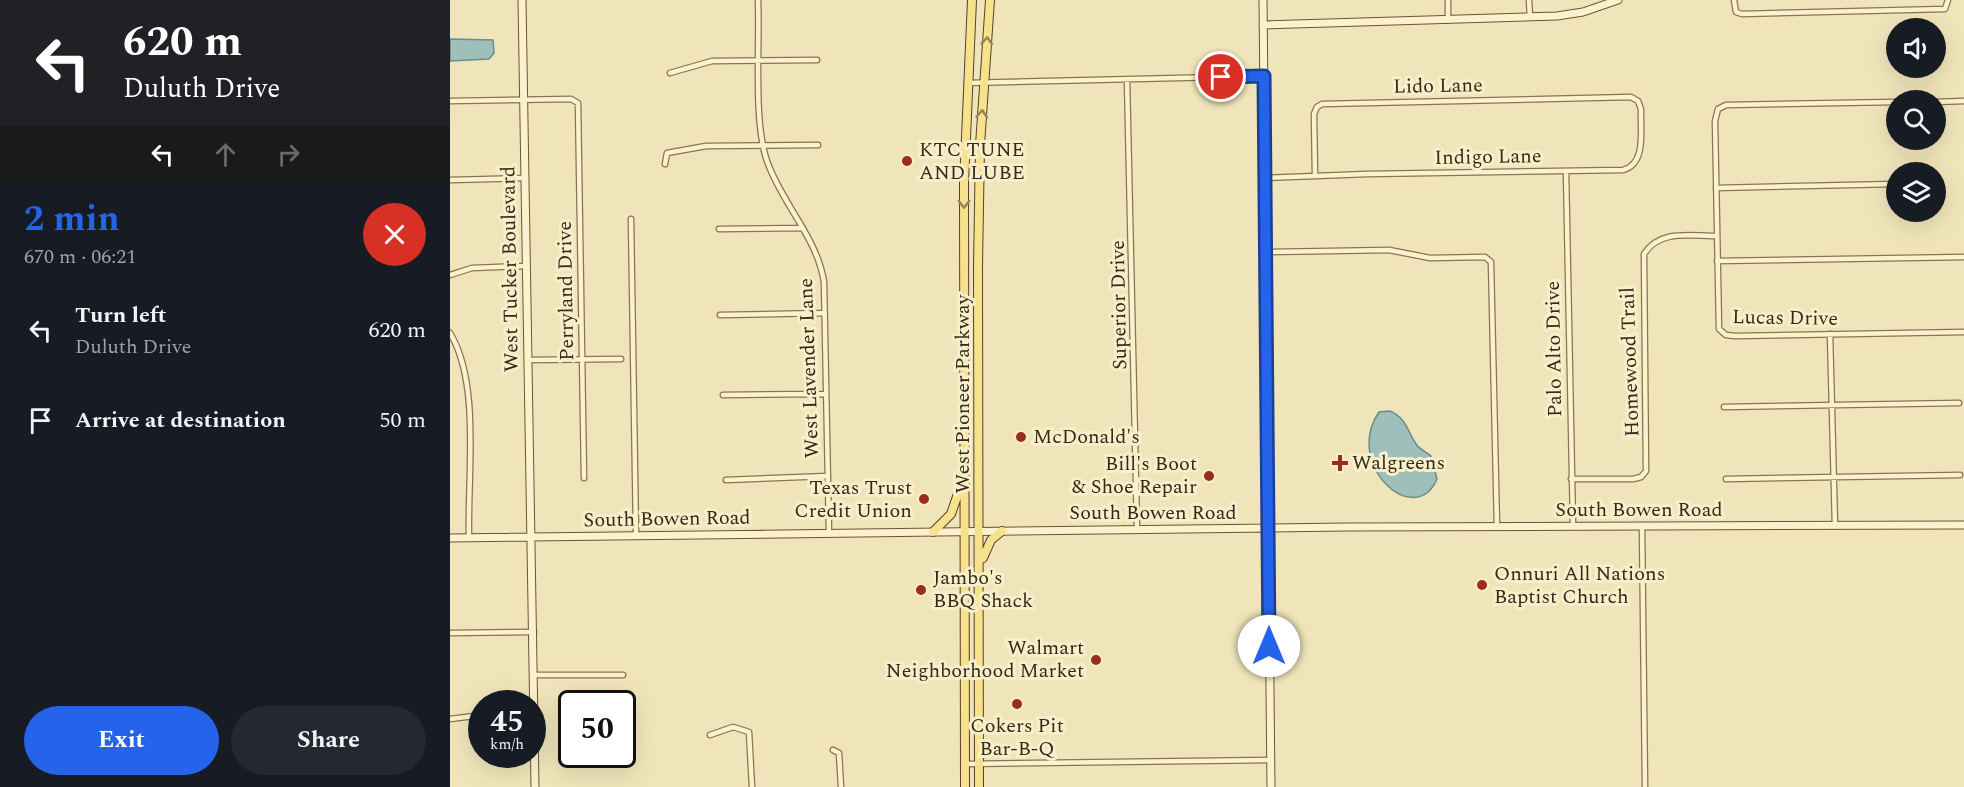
<!DOCTYPE html>
<html lang="en">
<head>
<meta charset="utf-8">
<style>
	:root { --surface:#171b24; --page:#242831; --text:#f1f3f6; --muted:#9ea1a6; --accent:#2563eb }
	body { margin:0; font-family:Spectral,serif; background:var(--page); color:var(--text); height:100vh; display:flex; flex-direction:column; font-size:22px; white-space:nowrap }
	* { box-sizing:border-box; margin:0 }
	p { font-size:20px; color:var(--muted) }
	.icon { flex:none; width:33px; height:33px; fill:none; stroke:currentColor; stroke-width:2; stroke-linecap:round; stroke-linejoin:round }
	.map { position:relative; flex:1; overflow:hidden }
	.side { display:flex; flex-direction:column; background:var(--surface); width:450px }
	.side>* { flex:none }
	.top-card { background:#202124; color:#fff; overflow:hidden }
	.buttons { position:absolute; left:1436px; top:18px; display:grid; gap:12px }
	.buttons a { display:grid; place-items:center; width:60px; height:60px; border-radius:50%; background:var(--surface); box-shadow:0 6px 24px #0002; font-size:30px }
	.speed { position:absolute; left:18px; top:690px; display:flex; gap:12px; font-size:30px; font-weight:700; text-align:center }
	.speed>* { display:grid; place-content:center; width:78px; height:78px; border-radius:50%; background:var(--surface); box-shadow:0 6px 24px #0002; line-height:1 }
	.speed small { font-size:15px; font-weight:400 }
	.speed .limit { border:3px solid #111; border-radius:9px; background:#fff; color:#111 }
	.pin { position:absolute; display:grid; place-items:center; width:51px; height:51px; color:#fff; margin:-26px; border:3px solid #fff; border-radius:50%; box-shadow:0 2px 6px #0007 }
	.me { position:absolute; width:66px; margin:-33px; rotate:0deg; stroke-linejoin:round; filter:drop-shadow(0 0 4px #0008) }
	.turn { display:flex; align-items:center; gap:21px; height:126px; padding:0 24px; font-size:27px }
	.turn .icon { width:78px; height:78px; stroke-width:2.5 }
	.turn b { display:block; font-size:42px; line-height:51px }
	.lanes { display:flex; align-items:center; height:57px; padding:0 24px; background:#0003; justify-content:center; gap:30px; direction:ltr }
	.lanes .off { opacity:.35 }
	.round { display:grid; place-items:center; flex:none; width:63px; height:63px; border-radius:32px; background:var(--page) }
	.headline { display:flex; align-items:center; justify-content:space-between; height:102px; padding:0 24px }
	h1 { font-size:36px; font-weight:700; line-height:45px; color:var(--accent) }
	.action { display:flex; gap:12px; margin-top:auto; padding:12px 24px }
	.action a { flex:1; height:69px; border-radius:36px; background:var(--accent); color:#fff; font-size:24px; font-weight:700; line-height:69px; text-align:center }
	.action a+a { background:var(--page); color:var(--text) }
	ul { padding:0; list-style:none }
	li { display:flex; align-items:center; gap:18px; height:90px; padding:0 24px }
	li div { flex:1 }
	li b { display:block; font-size:22px }
	li em { font-style:normal }
	main { display:flex; flex:1; min-height:0 }
	.map>svg:first-child { display:block }
</style>
</head>
<body>
<main>
<section class="side">
<div class="top-card">
<div class="turn"><svg class="icon" aria-label="left" viewBox="0 0 24 24"><path d="M17 20v-9H6M10 6l-5 5 5 5"/></svg><div><b>620 m</b>Duluth Drive</div></div>
<div class="lanes"><svg class="icon" aria-label="left" viewBox="0 0 24 24"><path d="M17 20v-9H6M10 6l-5 5 5 5"/></svg><svg class="icon off" aria-label="ahead" viewBox="0 0 24 24"><path d="M12 20V5M6 11l6-6 6 6"/></svg><svg class="icon off" aria-label="right" viewBox="0 0 24 24"><path d="M7 20v-9h11M14 6l5 5-5 5"/></svg></div>
</div>
<div class="headline"><div><h1>2 min</h1><p>670 m · 06:21</p></div><a class="round" style="background:#d93025;color:#fff"><svg class="icon" aria-label="close" viewBox="0 0 24 24"><path d="M6 6l12 12M18 6L6 18"/></svg></a></div>
<ul>
<li><svg class="icon" aria-label="left" viewBox="0 0 24 24"><path d="M17 20v-9H6M10 6l-5 5 5 5"/></svg><div><b>Turn left</b><p>Duluth Drive</p></div><em>620 m</em></li>
<li><svg class="icon" aria-label="arrive" viewBox="0 0 24 24"><path d="M6 21V4h12l-3 4 3 4H6"/></svg><div><b>Arrive at destination</b></div><em>50 m</em></li>
</ul>
<div class="action"><a>Exit</a><a>Share</a></div>
</section>
<div class="map">
<svg width="1514" height="787" viewBox="0 0 1514 787">
	<rect width="100%" height="100%" fill="#f0e5ba"/>
	<path fill="#9fc0ba" stroke="#668e88" stroke-width="1.5" d="M0,39l43,1 1,13 -5,6 -39,2z
		M940,411c16,7 17,19 26,33 3,5 10,8 15,12l6,23c-22,51 -94,-14 -58,-67z"/>
	<g fill="none" stroke-linecap="round" stroke-linejoin="round">
		<g stroke="#877453" stroke-width="7">
			<path id="street" d="M308,0c2,45 -5,121 9,161 15,43 50,76 57,121l5,251
				M998,0v20
				M1079,0l1,17
				M1284,0l2,12 6,2 203,-5 3,-9
				M220,73l42,-12 105,-1
				M677,80l10,449
				M517,83l297,-7
				M0,101l121,-2 7,4 6,375
				M1446,102l-170,3 -8,4 -3,12 4,208 7,6 9,1 229,-4
				M1485,102l29,-1
				M215,164l2,-11 39,-7 112,-1
				M1116,171l7,355
				M815,178l102,-4 256,-4c24,-6 17,-41 18,-61l-3,-8 -7,-4 -309,7 -5,3 -3,7 1,62
				M0,180l74,-2
				M1266,188l180,-4
				M181,219l5,316
				M269,229l84,-1
				M816,252l123,-2 41,8 55,-1 6,5 6,265
				M1267,261l247,-4
				M0,275l22,-7 54,-2
				M270,315l104,-2
				M0,333c31,51 17,145 19,205
				M1380,334l5,192
				M78,360l93,-1
				M273,395l102,-1
				M1274,407l235,-4
				M1121,479h62l8,-2 5,-6 -2,-217c16,-25 46,-18 72,-18
				M1276,479l234,-4
				M276,480l102,-4
				M1192,526l3,261
				M0,633l84,-1
				M84,675h89
				M0,719l32,-4
				M260,735l23,-8 16,5 3,55
				M383,750l6,3 2,34
				M515,764l305,-4"/>
		</g>
		<g stroke="#695537" stroke-width="9">
			<path id="secondary" d="M72,0l13,787
				M813,0l8,787
				M813,25l294,-9 26,-4 35,-12
				M0,538l897,-11 617,-2"/>
		</g>
		<g stroke="#544129" stroke-width="10">
			<path id="primary" d="M483,532l18,-18 10,-29
				M533,558l8,-18 11,-9
				M515,787l-1,-604 8,-183
				M529,787l-1,-520 2,-122 10,-145"/>
		</g>
		<use href="#street" stroke="#fbf2cd" stroke-width="4.5"/>
		<use href="#secondary" stroke="#fbf2cd" stroke-width="7"/>
		<use href="#primary" stroke="#f8e18d" stroke-width="8"/>
	</g>
	<defs><path id="oneway-chevron" d="M-2-3.5L2.5 0L-2 3.5" fill="none" stroke-width="1.6" stroke-linecap="round" stroke-linejoin="round" transform="scale(1.5)"/></defs>
	<g stroke="#968654">
		<use href="#oneway-chevron" transform="translate(537 41) rotate(-86)"/>
		<use href="#oneway-chevron" transform="translate(532 114) rotate(-86)"/>
		<use href="#oneway-chevron" transform="translate(514 204) rotate(90)"/>
	</g>
	<g fill="none" stroke-linecap="round" stroke-linejoin="round">
		<g stroke="#184099" stroke-width="15">
			<path id="route" d="M771,77l43,-1 5,570"/>
		</g>
		<use href="#route" stroke="#2563eb" stroke-width="10"/>
	</g>
	<g fill="#9a2c20" stroke="#f7efca" stroke-width="2">
		<circle cx="457" cy="161" r="6"/>
		<circle cx="571" cy="437" r="6"/>
		<path d="M887 454h6v6h6v6h-6v6h-6v-6h-6v-6h6z"/>
		<circle cx="759" cy="476" r="6"/>
		<circle cx="474" cy="499" r="6"/>
		<circle cx="1032" cy="585" r="6"/>
		<circle cx="471" cy="590" r="6"/>
		<circle cx="646" cy="660" r="6"/>
		<circle cx="567" cy="704" r="6"/>
	</g>
	<g text-anchor="middle" dominant-baseline="central" stroke-width="6" stroke-linejoin="round" paint-order="stroke">
		<g font-size="20" fill="#352a1a" stroke="#f7efca">
			<text transform="translate(988 86) rotate(-1)">Lido Lane</text>
			<text transform="translate(1038 157) rotate(-1)">Indigo Lane</text>
			<text transform="translate(60 269) rotate(-91)">West Tucker Boulevard</text>
			<text transform="translate(116 291) rotate(-91)">Perryland Drive</text>
			<text transform="translate(669 305) rotate(-91)">Superior Drive</text>
			<text transform="translate(1335 318) rotate(1)">Lucas Drive</text>
			<text transform="translate(1104 349) rotate(-91)">Palo Alto Drive</text>
			<text transform="translate(1180 362) rotate(-92)">Homewood Trail</text>
			<text transform="translate(359 368) rotate(-92)">West Lavender Lane</text>
			<text transform="translate(513 394) rotate(-90)">West Pioneer Parkway</text>
			<text x="1189" y="510">South Bowen Road</text>
			<text x="703" y="513">South Bowen Road</text>
			<text transform="translate(217 519) rotate(-1)">South Bowen Road</text>
		</g>
		<g font-size="20" fill="#352a1a" stroke="#f7efca" text-anchor="start">
			<text x="469" y="150">KTC TUNE<tspan x="469" dy="23">AND LUBE</tspan></text>
			<text x="583" y="437">McDonald's</text>
			<text x="902" y="463">Walgreens</text>
			<text x="747" y="464" text-anchor="end">Bill's Boot<tspan x="747" dy="23">&amp; Shoe Repair</tspan></text>
			<text x="462" y="488" text-anchor="end">Texas Trust<tspan x="462" dy="23">Credit Union</tspan></text>
			<text x="1044" y="574">Onnuri All Nations<tspan x="1044" dy="23">Baptist Church</tspan></text>
			<text x="483" y="578">Jambo's<tspan x="483" dy="23">BBQ Shack</tspan></text>
			<text x="634" y="648" text-anchor="end">Walmart<tspan x="634" dy="23">Neighborhood Market</tspan></text>
			<text x="567" y="726" text-anchor="middle">Cokers Pit<tspan x="567" dy="23">Bar-B-Q</tspan></text>
		</g>
	</g>
</svg>
<div class="buttons">
<a><svg class="icon" aria-label="sound" viewBox="0 0 24 24"><path d="M4 9h4l5-4v14l-5-4H4zM17 9q2 3 0 6"/></svg></a>
<a><svg class="icon" aria-label="search" viewBox="0 0 24 24"><circle cx="10" cy="10" r="6"/><path d="M15 15l6 6"/></svg></a>
<a><svg class="icon" aria-label="layers" viewBox="0 0 24 24"><path d="M12 4l9 5-9 5-9-5zM3 14l9 5 9-5"/></svg></a>
</div>
<div class="speed"><div>45<small>km/h</small></div><div class="limit">50</div></div>
<div class="pin" style="left:771px;top:77px;background:#d93025"><svg class="icon" aria-label="arrive" viewBox="0 0 24 24"><path d="M6 21V4h12l-3 4 3 4H6"/></svg></div>
<svg class="me" style="left:819px;top:646px" viewBox="-20 -20 40 40"><circle r="19" fill="#fff"/><path d="M0-13L10 11 0 6-10 11z" fill="#2563eb"/></svg>
</div>
</main>
</body>
</html>
